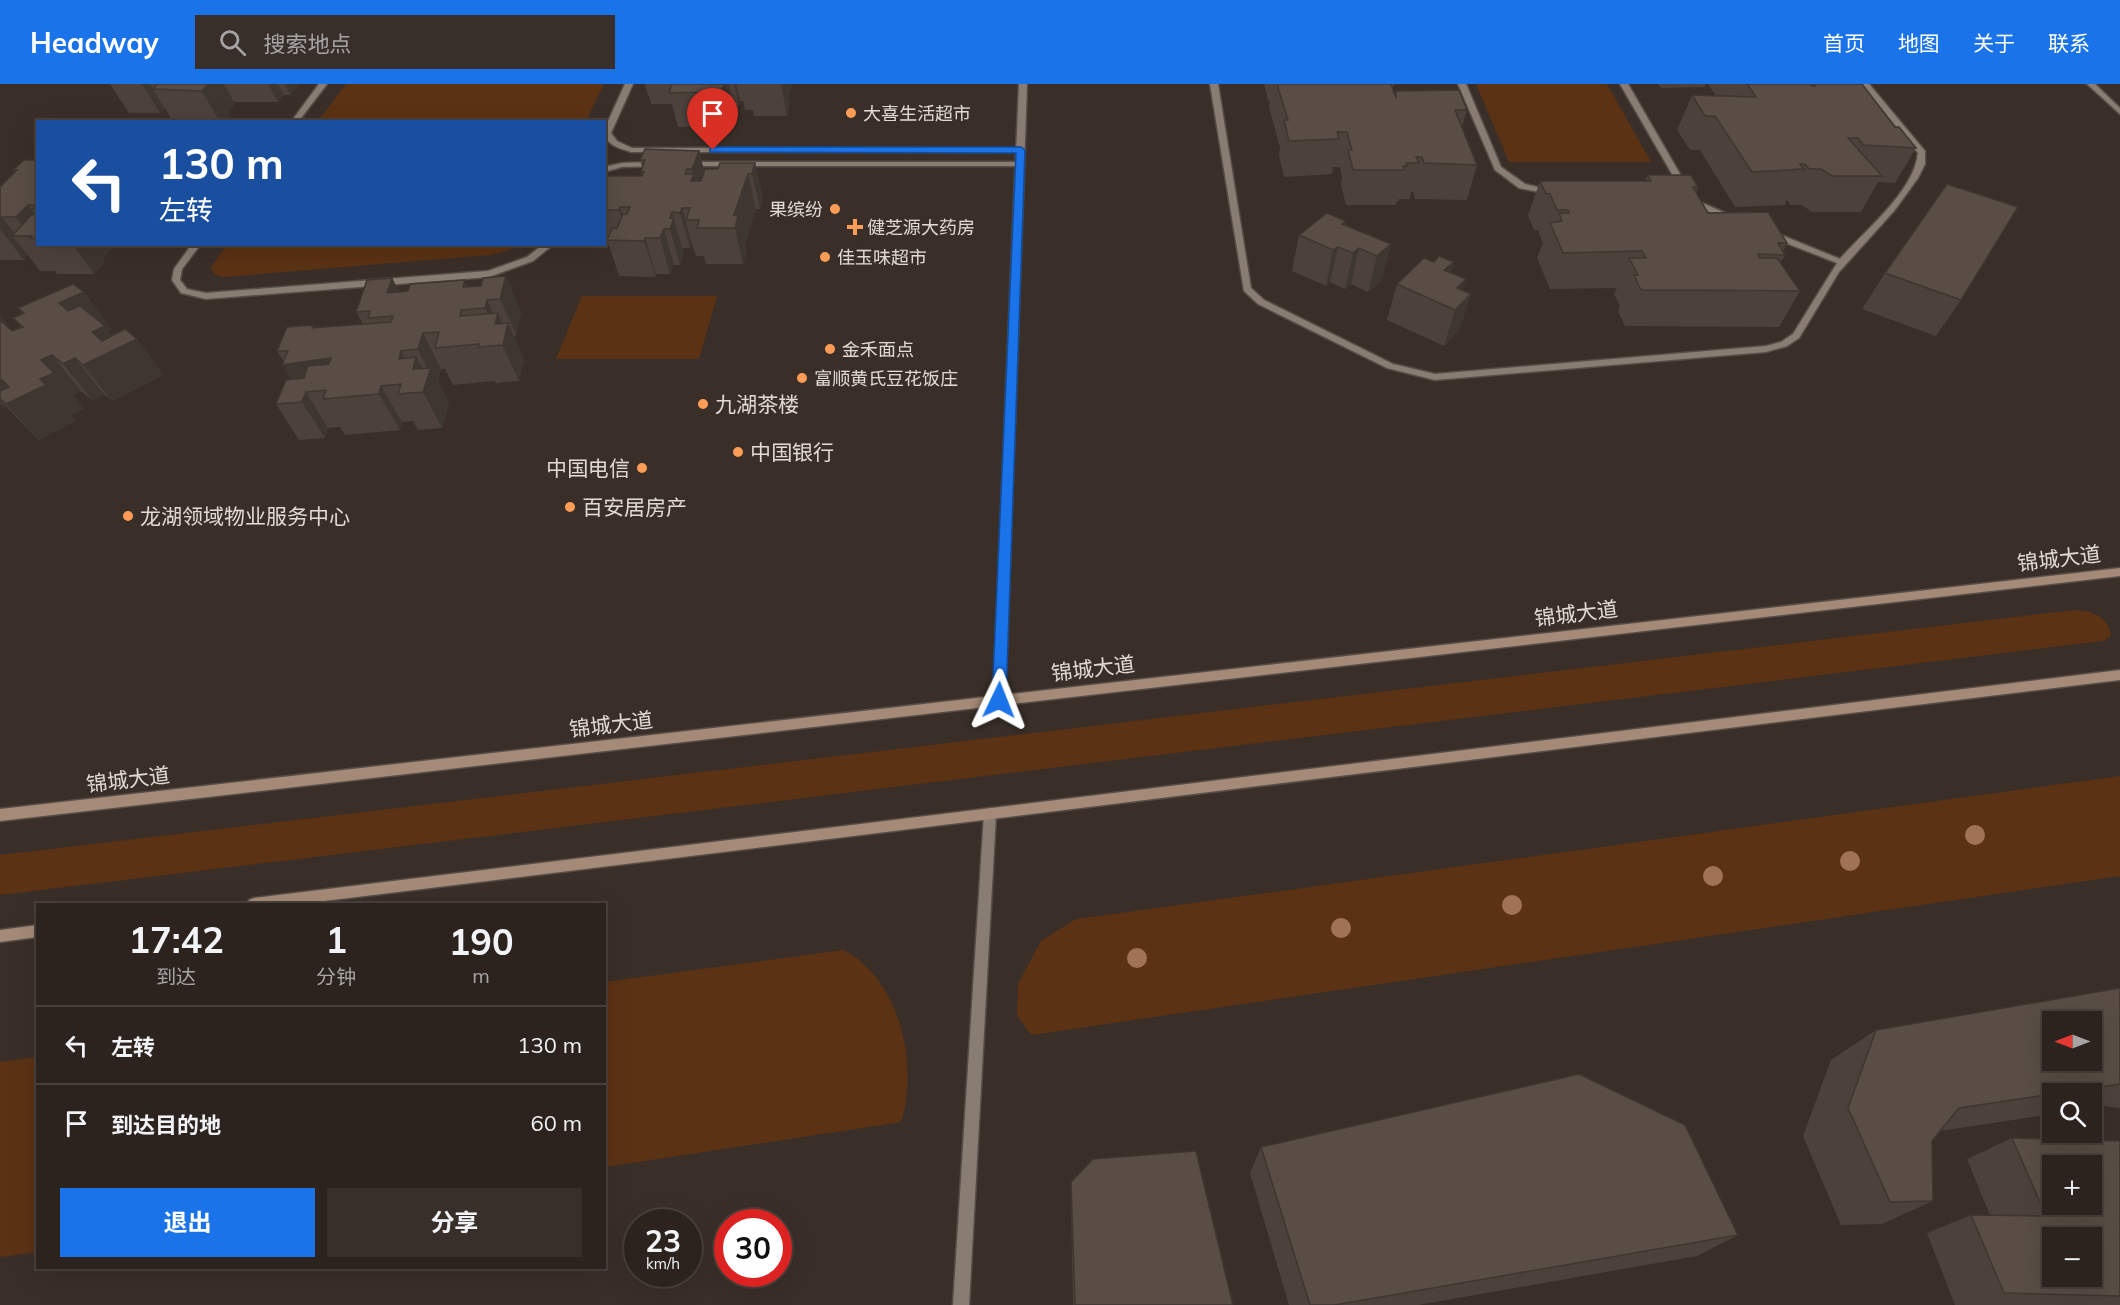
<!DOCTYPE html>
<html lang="zh">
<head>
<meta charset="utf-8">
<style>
	:root { --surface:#2c231e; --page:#382f2b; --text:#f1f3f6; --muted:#a6a4a4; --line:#48403c; --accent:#1a73e8 }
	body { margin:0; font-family:Mulish,"Noto Sans SC",sans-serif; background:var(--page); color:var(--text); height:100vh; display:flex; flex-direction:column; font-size:22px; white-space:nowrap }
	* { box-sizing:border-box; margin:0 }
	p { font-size:20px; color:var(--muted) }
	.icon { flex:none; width:33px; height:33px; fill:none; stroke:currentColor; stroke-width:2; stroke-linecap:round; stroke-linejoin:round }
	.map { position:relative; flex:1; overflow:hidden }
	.sheet { position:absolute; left:36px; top:819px; width:570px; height:366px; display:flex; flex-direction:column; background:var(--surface); border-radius:0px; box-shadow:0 6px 24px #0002,0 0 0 2px var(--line) }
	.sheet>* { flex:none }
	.guide { position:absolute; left:36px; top:36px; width:570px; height:126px; border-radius:0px; box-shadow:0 6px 24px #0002,0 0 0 2px var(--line); background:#1a4fa0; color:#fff; overflow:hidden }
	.needle { width:39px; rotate:270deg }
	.buttons { position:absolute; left:2042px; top:927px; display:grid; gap:12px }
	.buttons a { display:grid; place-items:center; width:60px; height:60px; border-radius:0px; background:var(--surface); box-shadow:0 6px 24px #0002,0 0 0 2px var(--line); font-size:30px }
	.speed { position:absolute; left:624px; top:1125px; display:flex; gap:12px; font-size:30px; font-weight:700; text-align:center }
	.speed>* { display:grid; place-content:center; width:78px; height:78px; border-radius:50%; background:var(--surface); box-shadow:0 6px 24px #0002,0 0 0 2px var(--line); line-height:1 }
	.speed small { font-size:15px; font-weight:400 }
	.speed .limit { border:9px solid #d22; background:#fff; color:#111 }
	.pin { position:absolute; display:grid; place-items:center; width:51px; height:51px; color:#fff; margin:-62px -26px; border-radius:50% 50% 50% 0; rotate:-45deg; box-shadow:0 0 6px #0007 }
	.pin .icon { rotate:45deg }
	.me { position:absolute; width:66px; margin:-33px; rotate:2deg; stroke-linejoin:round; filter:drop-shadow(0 0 4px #0008) }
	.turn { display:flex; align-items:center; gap:21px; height:126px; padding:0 24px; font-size:27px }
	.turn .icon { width:78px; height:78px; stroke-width:2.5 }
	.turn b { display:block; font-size:42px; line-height:51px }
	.eta { display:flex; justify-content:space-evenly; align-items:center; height:102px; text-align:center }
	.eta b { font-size:36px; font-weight:700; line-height:42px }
	.primary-button { display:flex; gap:12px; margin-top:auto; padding:12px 24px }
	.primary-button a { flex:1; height:69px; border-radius:0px; background:var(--accent); color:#fff; font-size:24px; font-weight:700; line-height:69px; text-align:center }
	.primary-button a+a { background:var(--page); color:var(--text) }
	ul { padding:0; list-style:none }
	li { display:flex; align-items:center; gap:18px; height:78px; padding:0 24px; border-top:2px solid var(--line) }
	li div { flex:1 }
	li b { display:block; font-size:22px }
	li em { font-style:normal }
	header { display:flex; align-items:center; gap:36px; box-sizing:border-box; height:84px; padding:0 30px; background:var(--accent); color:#fff }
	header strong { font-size:28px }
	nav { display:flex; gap:33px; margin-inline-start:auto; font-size:21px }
	.search { width:420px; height:54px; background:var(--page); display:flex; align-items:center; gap:15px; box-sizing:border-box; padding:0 21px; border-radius:0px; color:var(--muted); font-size:22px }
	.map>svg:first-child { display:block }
</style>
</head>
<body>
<header>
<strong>Headway</strong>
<div class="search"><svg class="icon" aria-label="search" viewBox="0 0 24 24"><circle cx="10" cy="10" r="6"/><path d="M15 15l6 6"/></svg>搜索地点</div>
<nav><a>首页</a><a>地图</a><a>关于</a><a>联系</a></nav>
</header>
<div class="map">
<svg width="2120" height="1221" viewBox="0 0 2120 1221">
	<rect width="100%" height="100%" fill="#3a2f28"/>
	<path fill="#5b3214" d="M346,0h258l-18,37h-30l2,-3h-77l-2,4 -161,-1z
		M1476,0h131l44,78h-142z
		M227,161v-1l291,1 -11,6 -17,4 -265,22 -10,-2 -4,-8z
		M582,212h135l-18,63h-143z
		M2075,526c17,1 35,7 36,26l-8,5 -2103,254v-40z
		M2120,692v100l-1089,159 -14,-20 1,-31 23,-43 35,-22z
		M844,866c56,30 75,115 57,172l-296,45v-185z
		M37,973v195l-37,5v-195z"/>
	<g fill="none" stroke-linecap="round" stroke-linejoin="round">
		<g stroke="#564d48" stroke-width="3">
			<path id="service" d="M319,0h8l-29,38h-7z
				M625,0h8l-22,49 6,8 15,7h389l4,2 -4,2h-390c-12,-4 -26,-7 -27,-22z
				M1210,0h8l33,204 13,12 129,64 42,10 331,-28 15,-4 12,-8 44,-71 -69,-27v-4h6l66,27c25,-29 74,-67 78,-106l-57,-69h8l56,67v13l-7,14 -24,33 -55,61 -40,66 -12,8 -21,6 -331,28 -48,-12 -129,-64 -14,-13z
				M1458,0h8l35,83 24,17 29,7v4l-35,-7 -24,-18z
				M1620,0h8l52,90 3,8 -5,10 -7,-2 4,-8 -3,-8z
				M656,78h3v4l-37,1 -18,5v-5l18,-4z
				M682,78h338l4,2 -4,2h-338z
				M1687,115h6l44,19 -7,2 -43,-17z
				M192,160h9l-19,25 -2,11 7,9 19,4 282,-22 39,-14 17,-13h10l-21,17 -44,16 -283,22 -25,-6 -9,-13 2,-11z"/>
		</g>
		<g stroke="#564d48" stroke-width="3">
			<path id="minor" d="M1019,0h8l-22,616 -2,3h-8l-2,-3z
				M2087,0h8l25,24v6z
				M990,724l5,2 1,4 -27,491h-16l31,-491 1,-4z"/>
		</g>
		<g stroke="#564d48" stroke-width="3">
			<path id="secondary" d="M2120,484v8l-2120,245v-12z
				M2120,586v10l-1820,224h-53l2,-4 5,-2z
				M38,841v12l-38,5v-12z"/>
		</g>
		<use href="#service" fill="#897c73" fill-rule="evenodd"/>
		<use href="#minor" fill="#897c73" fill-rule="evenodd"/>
		<use href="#secondary" fill="#a58a77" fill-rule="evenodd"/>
	</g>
	<g fill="#a17355">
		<circle cx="1975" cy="751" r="10"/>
		<circle cx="1850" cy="777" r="10"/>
		<circle cx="1713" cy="792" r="10"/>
		<circle cx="1512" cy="821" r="10"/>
		<circle cx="1341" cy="844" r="10"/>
		<circle cx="1137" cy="874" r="10"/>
	</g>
	<path fill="#4d423b" d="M110,0h189l-9,11h-6l-6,7h-44l-1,1 1,2 -6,7 2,4 -5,6h-52l-8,-14 -5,5h-31z
		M645,0h147l-4,14 1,9 -2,9h-33l-1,-6h-8l-2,-9h-3l-1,5h-5v4l-5,16 -51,1 -6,-23h-21l-2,-8h-1z
		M1264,0h130l-1,4 2,6 1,-3 71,19 -5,17 15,38 -10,35 -52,-1 -2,-7h-2l-1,7h-11l-1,3h-2v3h-50l-5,-20 1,-8 -2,-10h-7l-1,7 -48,3 -5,-22 1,-7 -11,-41 1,-6h-2z
		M1658,0h48l-1,3 -44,1z
		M1708,0h154l33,43 21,21 -21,35 -17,-1 -17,30h-49l-10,-7h-12l-3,-5 -2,5 -50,2 -35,-57h-10l-13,-20 15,-35 24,1z
		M699,67l5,21 51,-9 8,36 -3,10h-4l-11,35 2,7 -4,13h-37l-2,-8h-8l-4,-12 -2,4h-8l2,6 -4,11h-6l-4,9h-14v3l-37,-1 -10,-31h-28v-1h23v-68h38l-1,-4 1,-5 -2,-7z
		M38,76v84h73l1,4 -9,10 2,3 -11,13h-37l-2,-3h-15l-12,-16 -4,5h-24v-73l15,-14 -2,-3z
		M1648,91l50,12 -2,5 12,21 79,30 -4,8 2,4 -5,8 20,28 -21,36 -154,-1 -7,-15 2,-5 -6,-12 3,-6 -67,1 -13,-31 6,-15 -5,-13h-4l-6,-14 12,-35h105z
		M1346,137l-1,4 46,19 -9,36 -14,12 -17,-8 -6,5 -15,-7 -4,4 -34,-15 7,-36z
		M1451,189l15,6 -4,11 9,4 -12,36 -15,16 -57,-26 10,-36z
		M1885,189l76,27 -25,36 -74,-27z
		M392,194l7,14 82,-6 40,26 -5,23 -2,1 10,23 -5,22 -23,2 -2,-2 -41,4 -8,-16h-4l-3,12 11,23 -7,24 -24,2 -5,-9 -11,1 -2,8 -55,5 -5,-8 -12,1 -3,10 -26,2 -23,-36 16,-25 -10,-14 2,-3 -7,-11 36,-26 1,3 49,-4 -7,-12z
		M84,208l27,37 -3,1 4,6 25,3 26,36 -51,26 -8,-7 -12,6 -11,-9 -8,4 11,14 -13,6 5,6 -38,19 -32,-34 -2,2 -4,-4v-89l13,16 8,-4 -8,-9 10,-4 -5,-6z
		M2120,904v120l-16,-2 -13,2v-14h-39v20l-112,17 -8,10 1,60 -51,23 -41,1 -38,-89 28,-76 45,-30z
		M2012,1054l108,3v164h-165l-28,-72 44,-18h19l-23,-56z
		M1261,1063l477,88 -41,21 -279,49h-129l-39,-132z
		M1071,1098l162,123h-160l-2,-99z"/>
	<path fill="#3e3630" d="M142,0h8l14,24 -4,5z
		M208,0h16l10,18 -1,1 1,2 -6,7 2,4 -5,6h-5l-18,-31z
		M268,0h10l6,11 -6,7z
		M285,0h14l-9,11z
		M724,0h5l5,26 -5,16 -8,-34z
		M734,0h3l3,17 -1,5z
		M781,0h11l-4,14 1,9 -2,9z
		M699,67l9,35 -17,-5 2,-5 -1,-7z
		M755,79l8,36 -3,10 -8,-35z
		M748,90l8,35 -11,35 2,7 -4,13 -8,-36 -1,-13z
		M28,121l10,14 -6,17h-2l-14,-19z
		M620,123l11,34h-2l-10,-31z
		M682,124l10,36 -2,4 -10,-35z
		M672,128l12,42 -4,11 -10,-36v-11z
		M2,133l14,19h-4l16,19 -4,5 -24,-31v-10z
		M1346,137l-6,27 -2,-1 -8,35 -4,4 7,-36 9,-26z
		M664,145l10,36 -4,9 -10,-36z
		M645,154l11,36v3l-12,-36z
		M72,160h39l1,4 -9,10 2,3 -11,13z
		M1391,160l-9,36 -14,12 9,-36z
		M1359,164l-8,36 -6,5 8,-36z
		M1454,178l-11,36 1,-28z
		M506,192l15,36 -5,23 -16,-36z
		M392,194l18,36 -23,-21z
		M1466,195l-9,29 14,-14 -12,36 -15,16 11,-36 2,-22z
		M465,196l14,29 -16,-22z
		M84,208l27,37 -3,1 12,17 17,-8 26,36 -51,26 -29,-36 -24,-62z
		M487,216l9,20 2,-7 8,18 2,-8 16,36 -5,22 -34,-73z
		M0,231l15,18 -15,17z
		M313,241l21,36 -8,29 -20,2 22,36 -3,10 -23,-36 1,-4 -21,-33 30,-37z
		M423,249l18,36 -3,12 11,23 -7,24 -19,-36 -10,-23 3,-12 12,21 1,-6 -11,-23z
		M401,267l19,36 -21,-28z
		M52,271l29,36 -8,4 11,14 -13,6 5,6 -38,19 -38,-43v-21z
		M75,274l29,36 -12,6 -29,-36z
		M381,302l21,36 -2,8 -21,-36z
		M0,316l6,6 -2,2 -4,-5z"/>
	<path fill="#594d45" stroke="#3e3630" stroke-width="1.5" fill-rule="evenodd" d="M157,0h51l-6,7 -49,-2z
		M672,0h52l-3,8 -52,1z
		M1277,0h114l5,14v-7l63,-1 8,20h-12l22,55 -53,-2 -2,-6h-6l3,6h-13l1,3h-4l1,4h-51l-5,-20h4l-5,-18h-10l2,7 -50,2 -5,-21h4z
		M1747,0h63l1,2h4l-1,-2h48l33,43h4l17,21 -53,-3 -5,-7h-10l34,38h-50l-11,-7h-12l-4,-5h-5l4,5 -52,3 -37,-56h-10l-13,-21 64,2z
		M645,65l54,2 -7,18h-5l-2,5h9l-3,7h10l4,-12h13l2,-6h35l-3,11h-4l-14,41 4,1 -3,12h-38l2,-8h-13l4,-12h-8l-2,5 -8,-1 -2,6h4l-4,11h-6l-4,9h-15l-1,3 -37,-1 5,-12h5l6,-14h4l3,-7h-10l-1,3h-15v-34h38l2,-4h-3l4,-12h-5z
		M24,76h14v49h-5l3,-4h-8l-12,12h-14l-2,2v-32l17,-17h-4z
		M1648,91h43l7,12h-5l15,26 60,-1 19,31h-9l7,12 -27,-1 2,4h17l23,33 -159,-1 -7,-15h4l-9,-17h17l-4,-7 -79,2 -13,-30 12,-2 -3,-8h10l-1,-3h-11l-7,-16h-4l-6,-13h111z
		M1947,100l71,23 -57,93 -76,-27z
		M38,129v25h-8l2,-2h-20l19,-21h4z
		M1327,129l19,8 -4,3 49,20 -14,12 -18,-8 -6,5 -15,-6 -5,3 -34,-15z
		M1439,172l15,6 -10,8 22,9 -9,9 14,6 -16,16 -58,-26 27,-26 10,4z
		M506,192l-6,23 -13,1 -2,8 -24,2 -1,6 38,-3 -3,11 13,-1 -5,22 -24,2v-3l-44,4 4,-16 -16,1 -5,16 -17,2 -2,8 17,-2 -3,12 18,-1 -8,24 -25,2 3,-10 -20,2 -2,8 -56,5 3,-9 -20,2 -4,10 -26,2 10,-24 18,-2 4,-12 21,-2 2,-6 -49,7 6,-14h-11l10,-24 26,-2 -1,3 79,-6 2,-6 -25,2 2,-7 -14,1 11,-32 25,-2 -5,15 21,-2 2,-7 55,-4 -2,7 18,-1 2,-8z
		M73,200l11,8 -25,11 9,8 12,-5 25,20 -13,6 10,9 23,-12 12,10 -54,26 -8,-7 -12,6 -11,-9 -11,5 13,13 -14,6 6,6 -40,19 -6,-6v-7l9,-4 -7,-7 -2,1v-60h1l11,10 11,-4 -10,-9 11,-5 -6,-5z
		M2120,904v96l-62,10h-6l-93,14 -27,33 1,60 -43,1 -42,-94 28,-78zM2052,938h39v38h-39z
		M1579,990l106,51 53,110 -403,70h-25l-49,-158z
		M2012,1054l108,3v155l-116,-3 -33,-78 75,1zM2052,1082h39v38h-39zM2052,1154h39v38h-39z
		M1196,1067l37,154h-158l-4,-123 22,-23z"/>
	<path fill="#1a73e8" stroke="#114b97" stroke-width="1.5" d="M713,63h308l4,3 -19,550 -2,4h-10l-2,-4 24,-547 -306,-1v-4z"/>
	<g fill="#fd9c56" stroke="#3a2f28" stroke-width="2">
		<circle cx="851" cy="29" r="6"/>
		<circle cx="835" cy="125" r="6"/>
		<path d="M852 134h6v6h6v6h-6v6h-6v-6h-6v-6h6z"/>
		<circle cx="825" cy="173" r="6"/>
		<circle cx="830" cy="265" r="6"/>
		<circle cx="802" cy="294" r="6"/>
		<circle cx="703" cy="320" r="6"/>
		<circle cx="738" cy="368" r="6"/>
		<circle cx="642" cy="384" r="6"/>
		<circle cx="570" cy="423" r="6"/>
		<circle cx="128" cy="432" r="6"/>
	</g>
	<g text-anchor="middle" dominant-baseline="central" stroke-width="4.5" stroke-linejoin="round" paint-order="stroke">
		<g font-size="18" fill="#e0d9d5" stroke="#3a2f28" text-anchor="start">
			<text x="863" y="29">大喜生活超市</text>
			<text x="823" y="125" text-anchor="end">果缤纷</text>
			<text x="867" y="143">健芝源大药房</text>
			<text x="837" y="173">佳玉味超市</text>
			<text x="842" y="265">金禾面点</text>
			<text x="814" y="294">富顺黄氏豆花饭庄</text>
		</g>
		<g font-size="21" fill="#e0d9d5" stroke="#3a2f28" text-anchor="start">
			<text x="715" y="320">九湖茶楼</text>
			<text x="750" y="368">中国银行</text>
			<text x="630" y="384" text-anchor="end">中国电信</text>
			<text x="582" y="423">百安居房产</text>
			<text x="140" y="432">龙湖领域物业服务中心</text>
		</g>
		<g font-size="21" fill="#e0d9d5" stroke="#3a2f28">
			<text transform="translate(2059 474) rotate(-7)">锦城大道</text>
			<text transform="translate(1576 529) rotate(-7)">锦城大道</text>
			<text transform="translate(1093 584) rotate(-7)">锦城大道</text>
			<text transform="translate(611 640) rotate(-7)">锦城大道</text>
			<text transform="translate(128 695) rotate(-7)">锦城大道</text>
		</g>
	</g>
</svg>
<div class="buttons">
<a><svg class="needle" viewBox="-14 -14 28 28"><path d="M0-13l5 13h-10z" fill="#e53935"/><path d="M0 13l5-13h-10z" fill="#a6a4a4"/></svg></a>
<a><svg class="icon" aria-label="search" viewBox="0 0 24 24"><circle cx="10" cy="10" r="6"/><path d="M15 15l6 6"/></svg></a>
<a>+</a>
<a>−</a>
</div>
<div class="speed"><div>23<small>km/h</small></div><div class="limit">30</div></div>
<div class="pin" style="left:713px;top:66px;background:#d93025"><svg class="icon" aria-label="arrive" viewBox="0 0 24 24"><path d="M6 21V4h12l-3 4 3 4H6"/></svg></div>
<svg class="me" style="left:999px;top:616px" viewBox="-20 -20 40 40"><path d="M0-17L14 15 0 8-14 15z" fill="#1a73e8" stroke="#fff" stroke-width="4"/></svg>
<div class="guide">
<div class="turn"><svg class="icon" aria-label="left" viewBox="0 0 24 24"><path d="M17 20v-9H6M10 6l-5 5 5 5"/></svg><div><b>130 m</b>左转</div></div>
</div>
<section class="sheet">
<div class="eta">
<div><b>17:42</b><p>到达</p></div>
<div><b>1</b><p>分钟</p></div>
<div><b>190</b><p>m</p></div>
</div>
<ul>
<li><svg class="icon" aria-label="left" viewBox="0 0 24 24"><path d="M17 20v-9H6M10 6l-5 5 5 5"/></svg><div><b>左转</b></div><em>130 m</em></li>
<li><svg class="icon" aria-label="arrive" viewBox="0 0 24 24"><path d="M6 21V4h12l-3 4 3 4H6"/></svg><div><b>到达目的地</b></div><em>60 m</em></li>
</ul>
<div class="primary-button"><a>退出</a><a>分享</a></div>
</section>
</div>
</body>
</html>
